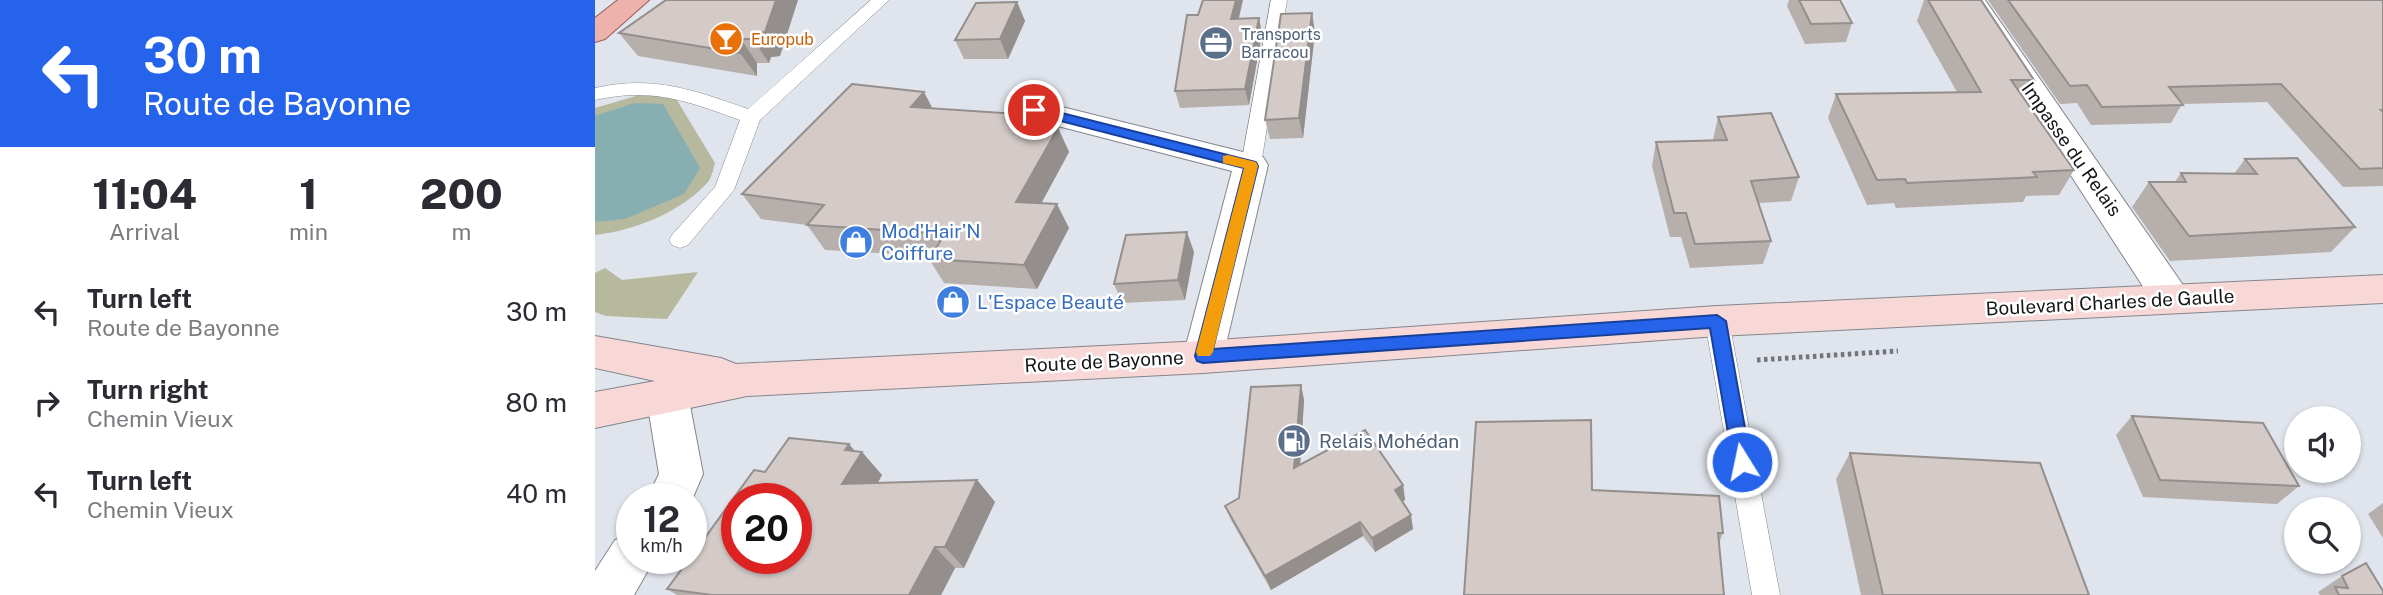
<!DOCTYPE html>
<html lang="en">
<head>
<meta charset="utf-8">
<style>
	:root { --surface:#fff; --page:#f2f2f3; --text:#2b2b33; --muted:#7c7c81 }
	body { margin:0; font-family:"Public Sans",sans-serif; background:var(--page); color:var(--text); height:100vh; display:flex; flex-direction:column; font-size:26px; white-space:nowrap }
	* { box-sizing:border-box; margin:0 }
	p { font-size:23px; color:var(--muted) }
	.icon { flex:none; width:38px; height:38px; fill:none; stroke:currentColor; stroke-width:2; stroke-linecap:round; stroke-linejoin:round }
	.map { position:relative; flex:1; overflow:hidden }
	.drawer { display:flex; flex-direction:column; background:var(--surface); width:595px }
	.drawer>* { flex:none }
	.guide { background:#2563eb; color:#fff; overflow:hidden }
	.tools { position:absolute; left:1689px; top:406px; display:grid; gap:14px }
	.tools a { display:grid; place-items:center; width:77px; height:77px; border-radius:50%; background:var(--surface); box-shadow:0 2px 5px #0004; font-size:35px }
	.speed { position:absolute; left:21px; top:483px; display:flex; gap:14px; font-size:35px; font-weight:700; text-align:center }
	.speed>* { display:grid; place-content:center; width:91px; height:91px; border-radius:50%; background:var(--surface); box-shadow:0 2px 5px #0004; line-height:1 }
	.speed small { font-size:18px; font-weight:400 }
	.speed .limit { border:10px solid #d22; background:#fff; color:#111 }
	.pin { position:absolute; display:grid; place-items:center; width:60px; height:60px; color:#fff; margin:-30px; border:4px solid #fff; border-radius:50%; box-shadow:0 2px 7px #0007 }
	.me { position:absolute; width:77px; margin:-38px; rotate:350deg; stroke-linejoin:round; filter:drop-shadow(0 0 5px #0008) }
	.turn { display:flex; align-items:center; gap:24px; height:147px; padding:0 28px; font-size:32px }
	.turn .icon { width:91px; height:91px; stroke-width:2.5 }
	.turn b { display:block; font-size:49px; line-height:60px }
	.eta { display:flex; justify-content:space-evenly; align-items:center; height:119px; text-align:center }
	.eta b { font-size:42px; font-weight:800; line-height:49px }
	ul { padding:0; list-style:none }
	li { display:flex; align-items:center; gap:21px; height:91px; padding:0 28px }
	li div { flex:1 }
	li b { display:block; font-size:26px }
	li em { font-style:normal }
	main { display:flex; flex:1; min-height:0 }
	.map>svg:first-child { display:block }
</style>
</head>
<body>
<main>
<section class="drawer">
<div class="guide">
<div class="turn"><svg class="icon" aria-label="left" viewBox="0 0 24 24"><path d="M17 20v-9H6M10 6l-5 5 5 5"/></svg><div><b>30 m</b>Route de Bayonne</div></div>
</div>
<div class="eta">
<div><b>11:04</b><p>Arrival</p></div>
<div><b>1</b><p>min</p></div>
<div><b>200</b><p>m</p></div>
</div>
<ul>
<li><svg class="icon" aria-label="left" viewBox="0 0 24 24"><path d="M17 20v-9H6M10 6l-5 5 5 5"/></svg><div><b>Turn left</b><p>Route de Bayonne</p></div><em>30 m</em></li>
<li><svg class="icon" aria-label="right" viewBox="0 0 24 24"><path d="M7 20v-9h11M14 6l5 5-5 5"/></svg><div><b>Turn right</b><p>Chemin Vieux</p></div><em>80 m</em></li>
<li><svg class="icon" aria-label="left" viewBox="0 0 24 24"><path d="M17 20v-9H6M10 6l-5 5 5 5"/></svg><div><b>Turn left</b><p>Chemin Vieux</p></div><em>40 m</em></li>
</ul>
</section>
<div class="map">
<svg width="1788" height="595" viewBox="0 0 1788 595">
	<rect width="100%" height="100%" fill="#e0e4ec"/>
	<path fill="#b7b99e" d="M44,95l36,2 40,66c-2,6 -3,15 -8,20 -26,29 -74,48 -112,52v-127z
		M10,268l17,12 76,-8 -31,47 -61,-3 -11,-4v-39z"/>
	<path fill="#87afb2" d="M39,103l29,1 37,64 -16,26 -59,25 -30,3v-106z"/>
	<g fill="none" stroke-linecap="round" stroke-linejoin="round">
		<g stroke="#83868d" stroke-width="1">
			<path id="service" d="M276,0h18l-129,120 -26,70 -46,55 -8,3 -8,-3 -3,-5 3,-5 43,-48 25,-67c-53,-19 -88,-33 -145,-20v-12c59,-13 98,2 153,21z
				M676,0h16l-26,165 -3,5h-14l-3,-5z
				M1122,312l8,3 4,6 51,274h-28l-47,-274 4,-6z"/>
		</g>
		<g stroke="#83868d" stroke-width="2">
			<path id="minor" d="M1362,0h28l200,288 5,10 -5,10 -14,5 -14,-5z
				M439,100l229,57 5,8 -45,192 -6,11 -14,5 -14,-5 -6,-11 49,-186 -209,-54 -5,-7 5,-7z
				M72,378l15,5 6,12 15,79 -12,28v-3h-44l12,-25 -13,-79 6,-12z
				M37,534v24h23l-21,37h-39v-24l20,-31z"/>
		</g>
		<g stroke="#83868d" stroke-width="2">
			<path id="secondary" d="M1788,275v28l-666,33 -514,37 -456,23 -152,32v-36l60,-11 -60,-13v-32l126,22 15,6 467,-23 514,-35z"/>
		</g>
		<g stroke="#9b5a56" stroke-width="2">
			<path id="primary" d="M23,0h31l-44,39 -10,3v-24z"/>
		</g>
		<path stroke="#727579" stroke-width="5" stroke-dasharray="3.5 3.5" stroke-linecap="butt" d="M1162,360l141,-9"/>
		<use href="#service" fill="#fff" fill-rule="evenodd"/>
		<use href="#minor" fill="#fff" fill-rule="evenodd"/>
		<use href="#secondary" fill="#f7d8d6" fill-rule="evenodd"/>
		<use href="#primary" fill="#eeb2ad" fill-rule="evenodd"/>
	</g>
	<path fill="#b6afac" d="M71,0h132l-18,56 -9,1 -2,6h-12v13l-119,-20 -19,-23z
		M1194,0h51l12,23 -6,19 -41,2 -18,-38z
		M1329,0h57l53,80 -10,19 50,71 -15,25 -33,1 -3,6 -127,6 -2,-5 -27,2 -39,-87 8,-24 121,-2 -40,-71z
		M1393,0h395v186l-40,1 -76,-85 -85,2 -11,19 -80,2 -14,-22 -17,1z
		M422,2l8,19 -17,38h-44l-9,-19z
		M644,18h20l3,16 -13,71 -69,3 -5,-17z
		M720,32l-12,106 -33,1 -5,-19z
		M338,109l114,7 5,12h6l11,24 -28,51 28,25 -32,61 -93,-6 -15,-24 2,-3 -106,-6 -18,-25 -46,-6 -19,-25z
		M1123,117l81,60 -8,24 -33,2 13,38 -8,23 -73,4 -9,-31h-11l-18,-71 4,-24 57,-2z
		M1650,159l110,68 -24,25 -161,9 -38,-54 17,-25h26l6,-9 53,1z
		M599,252l-9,48 -63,3 -8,-19z
		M706,385l3,15 -4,65 103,20 2,15 -2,1 10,28 -38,23 -12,-16 -92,54 -40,-70 -6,-14 14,-8z
		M1537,416l167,70 -22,18 -134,-7 -27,-62z
		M260,451l7,1 20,23 -4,8 99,-3 18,22 -31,66h-9l-14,27h-264l-10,-6z
		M1255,453l239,142h-228l-25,-116z
		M997,490l131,43 -4,10z
		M1788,503v35l-15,-24z
		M1747,576l41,19h-63l-2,-3z"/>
	<path fill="#948e8c" d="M181,0h22l-18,56 -9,1 -2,6 -16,-24 2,-6z
		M641,0h7l-8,35 -4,-16z
		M422,2l8,19 -17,38 -8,-20z
		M717,13l3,19 -12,106 -4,-20z
		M664,18l3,16 -13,71 -4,-16z
		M146,39l16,24v13l-17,-23z
		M329,92l13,25 -26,-10z
		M452,116l8,18 3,-6 11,24 -40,74 -13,-24 24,-75z
		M462,204l12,24 -32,61 -13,-24z
		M592,232l7,20 -9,48 -7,-20z
		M706,385l3,15 -5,83 -5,-15z
		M254,444l10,12 3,-4 20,23 -18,31 -22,-22 3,-34z
		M382,480l18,22 -31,66 -19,-21z
		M808,485l2,15 -8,4 -2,-14z
		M816,515l2,14 -38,23 -3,-14z
		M765,522l3,14 -92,54 -6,-14z
		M340,547l20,21 -14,27h-32z"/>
	<path fill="#d4cbc8" stroke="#948e8c" stroke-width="2" fill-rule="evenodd" d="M71,0h110l-11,32 -10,1 -2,6h-12l-1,14 -121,-20z
		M608,0h33l-5,19 28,-1 -14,71 -70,2 12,-76h11z
		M1204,0h41l12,23 -41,1z
		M1333,0h53l53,80h-23l63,90 -41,2 4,5 -130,6 -2,-4 -28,1 -41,-86 145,-2z
		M1413,0h375v110h-2l2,2v56l-23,1 -79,-85 -112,3 14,18 -81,2 -15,-22 -17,1z
		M422,2l-17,37 -45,1 21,-37z
		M717,13l-13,105 -34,2 16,-106z
		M257,84l72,8 -13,15 136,9 -7,11 18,1 -42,74 41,2 -33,61 -95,-6 16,-25 -138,-9 17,-20 -82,-11z
		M1176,113l28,64 -48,4 20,60 -76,3 -9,-31h-12l-18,-71 71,-2 -9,-23z
		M1702,158l58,69 -166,9 -40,-54h37l-5,-9 76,1 -12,-15z
		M592,232l-9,48 -64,4 12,-49z
		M706,385l-7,83 71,-38 38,55 -8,5 16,25 -39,23 -12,-16 -95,54 -40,-70 14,-8 12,-111z
		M1537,416l131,7 36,63 -139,-6z
		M996,420l1,70 127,6 4,37h-5l6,62h-260l12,-173z
		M194,438l60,6 -4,6 17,2 -20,32 135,-4 -32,67h-10l-26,48h-197l-45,-6 23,-31h1v-1l63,-87 11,2zM142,499h59v59h-59z
		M1255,453l190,10 49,132h-206z
		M1771,563l17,28v4h-44l-4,-8 13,1 -6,-12z"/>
	<path fill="#2563eb" stroke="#184099" stroke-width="2" d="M439,106l222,56 2,4 -45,183 504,-34 9,6 25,141 -2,5 -7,3 -6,-3 -3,-5 -23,-134 -507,35 -6,-2 -2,-5 49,-188 -215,-55 -2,-3z"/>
	<path fill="#f59e0b" d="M633,155l28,7 2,4 -45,186 -3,4h-12l-2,-4 48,-184 -21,-5v-7z"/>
	<defs>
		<g id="bar-disc" transform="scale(1.75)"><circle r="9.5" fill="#e8710a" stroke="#fff"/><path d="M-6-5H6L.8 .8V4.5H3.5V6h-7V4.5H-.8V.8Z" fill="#fff"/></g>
		<g id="office-disc" transform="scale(1.75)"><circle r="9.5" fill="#5c6f8a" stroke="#fff"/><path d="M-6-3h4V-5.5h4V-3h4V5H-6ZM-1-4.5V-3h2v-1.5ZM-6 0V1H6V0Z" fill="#fff"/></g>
		<g id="shop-disc" transform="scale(1.75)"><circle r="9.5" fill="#3f7fe0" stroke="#fff"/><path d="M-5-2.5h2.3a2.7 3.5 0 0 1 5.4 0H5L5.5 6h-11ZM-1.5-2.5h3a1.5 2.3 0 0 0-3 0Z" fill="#fff"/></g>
		<g id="fuel-disc" transform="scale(1.75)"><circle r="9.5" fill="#5c6f8a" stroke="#fff"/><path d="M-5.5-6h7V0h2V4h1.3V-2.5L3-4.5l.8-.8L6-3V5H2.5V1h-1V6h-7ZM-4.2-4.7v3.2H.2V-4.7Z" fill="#fff"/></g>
	</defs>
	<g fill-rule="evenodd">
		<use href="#bar-disc" x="131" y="39"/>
		<use href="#office-disc" x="621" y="43"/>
		<use href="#shop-disc" x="261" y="242"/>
		<use href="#shop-disc" x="358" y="302"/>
		<use href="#fuel-disc" x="699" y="441"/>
	</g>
	<g text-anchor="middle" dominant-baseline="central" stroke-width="5" stroke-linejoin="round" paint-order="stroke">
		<g font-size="16" fill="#4e5e75" stroke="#fff" text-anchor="start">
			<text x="646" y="34">Transports<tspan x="646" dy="18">Barracou</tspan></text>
		</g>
		<g font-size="16" fill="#c56008" stroke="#fff" text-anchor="start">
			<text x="156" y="39">Europub</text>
		</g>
		<g font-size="19" fill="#141618" stroke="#fff">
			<text transform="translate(1477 149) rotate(55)">Impasse du Relais</text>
			<text transform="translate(1515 302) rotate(-3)">Boulevard Charles de Gaulle</text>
			<text transform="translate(509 361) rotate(-3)">Route de Bayonne</text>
		</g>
		<g font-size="19" fill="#366cbe" stroke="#fff" text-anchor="start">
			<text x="286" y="231">Mod'Hair'N<tspan x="286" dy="22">Coiffure</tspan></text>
			<text x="382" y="302">L'Espace Beauté</text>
		</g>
		<g font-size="19" fill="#4e5e75" stroke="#fff" text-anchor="start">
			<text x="724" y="441">Relais Mohédan</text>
		</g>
	</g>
</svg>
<div class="tools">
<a><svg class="icon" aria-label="sound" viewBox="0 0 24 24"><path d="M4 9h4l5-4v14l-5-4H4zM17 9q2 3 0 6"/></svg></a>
<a><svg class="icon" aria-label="search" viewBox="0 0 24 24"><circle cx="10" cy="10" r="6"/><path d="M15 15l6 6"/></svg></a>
</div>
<div class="speed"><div>12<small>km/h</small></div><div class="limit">20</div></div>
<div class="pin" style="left:439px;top:110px;background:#d93025"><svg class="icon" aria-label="arrive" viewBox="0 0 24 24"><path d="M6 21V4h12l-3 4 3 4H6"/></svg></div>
<svg class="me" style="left:1147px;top:462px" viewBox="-20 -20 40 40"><circle r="17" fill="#2563eb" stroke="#fff" stroke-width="3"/><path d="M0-11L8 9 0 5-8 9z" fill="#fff"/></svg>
</div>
</main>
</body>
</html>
